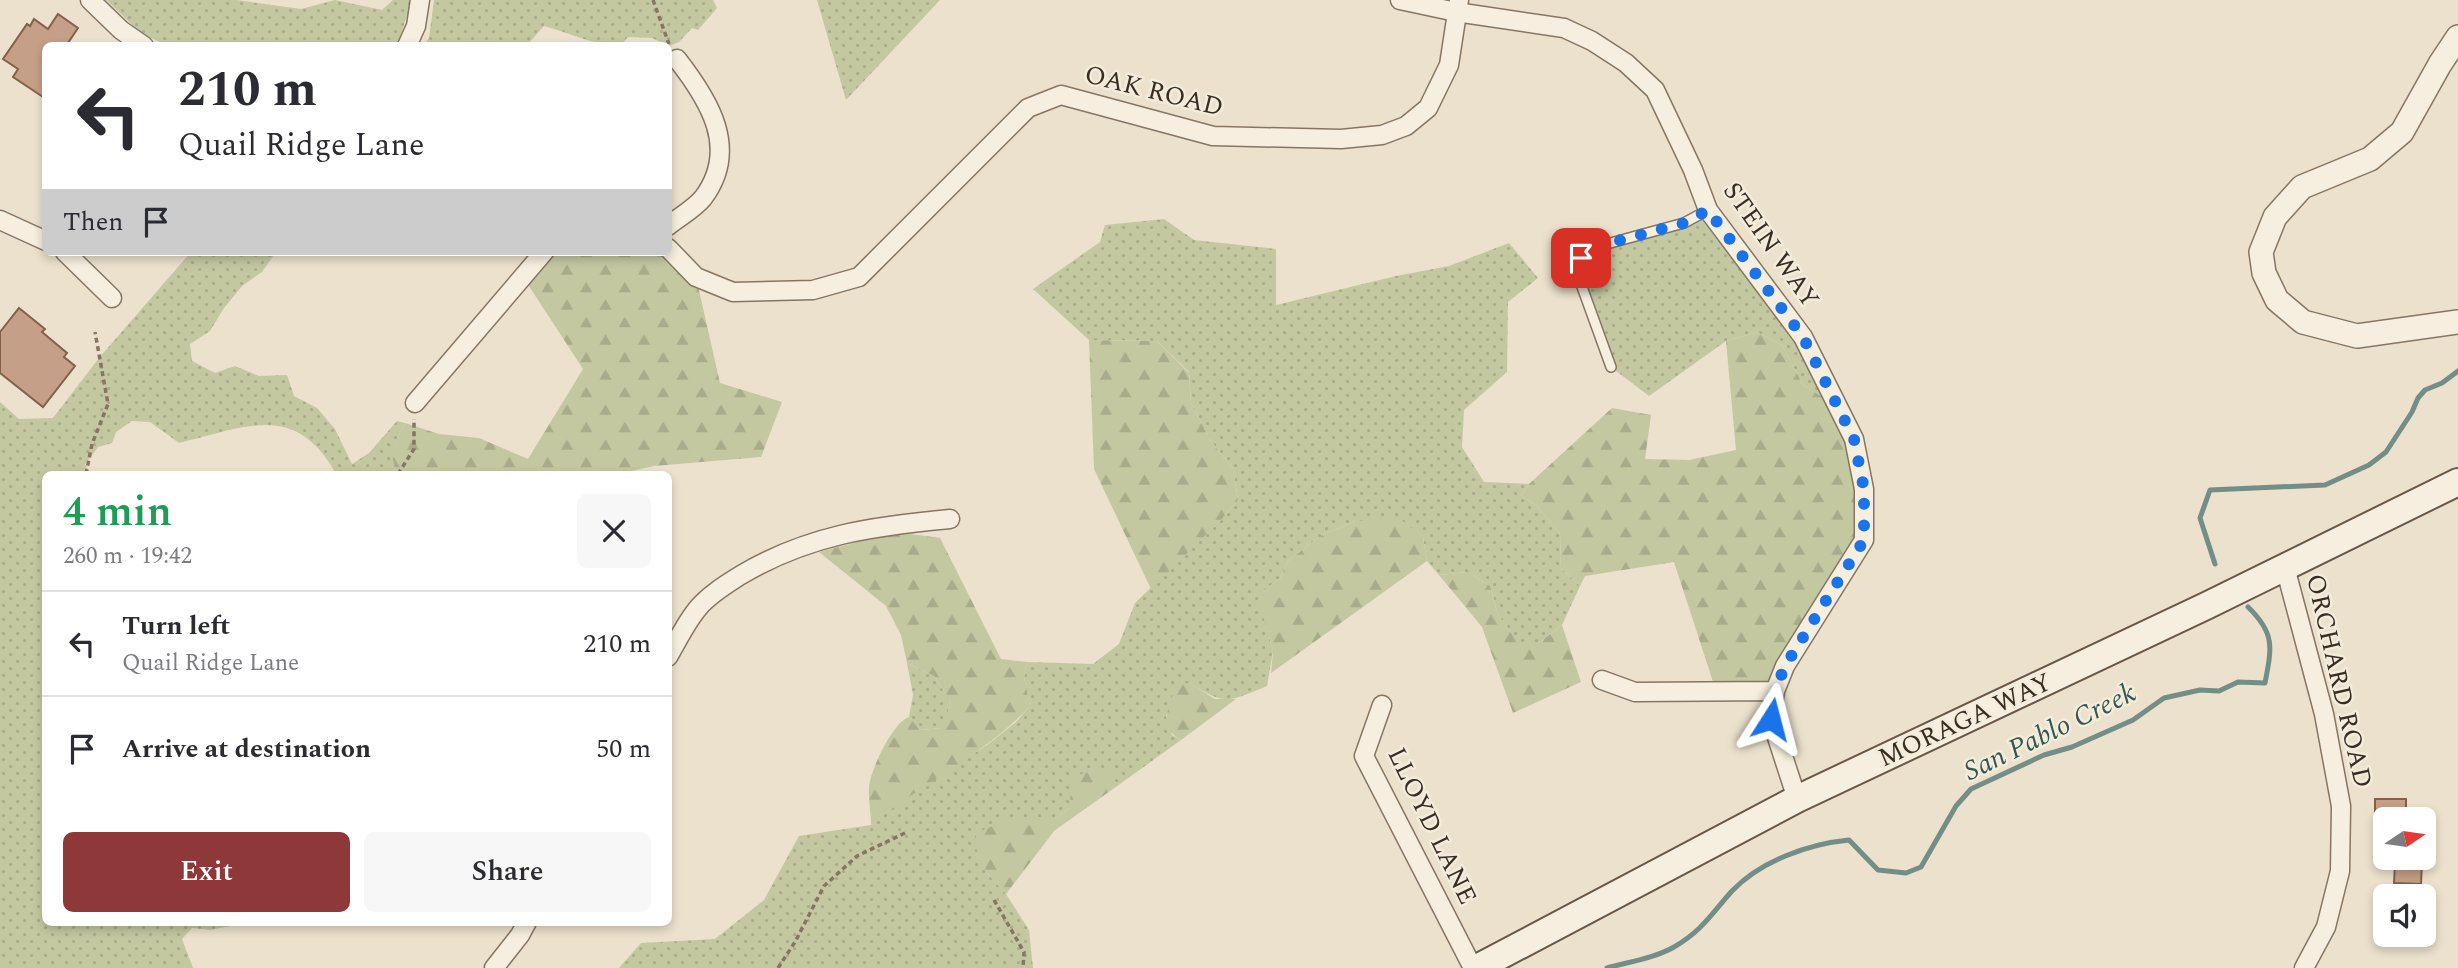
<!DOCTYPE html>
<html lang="en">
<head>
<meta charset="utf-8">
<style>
	:root { --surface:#fff; --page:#f7f7f7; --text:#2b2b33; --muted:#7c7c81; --line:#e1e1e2; --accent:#8f383a }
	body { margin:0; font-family:Spectral,serif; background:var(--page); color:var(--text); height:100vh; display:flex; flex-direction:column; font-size:26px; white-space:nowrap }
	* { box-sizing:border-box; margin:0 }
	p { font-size:23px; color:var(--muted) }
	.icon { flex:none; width:38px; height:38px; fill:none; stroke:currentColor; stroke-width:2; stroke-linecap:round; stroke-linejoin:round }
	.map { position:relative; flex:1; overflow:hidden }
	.details { position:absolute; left:42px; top:471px; width:630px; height:455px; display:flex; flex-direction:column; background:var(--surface); border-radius:10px; box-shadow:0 4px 10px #0003 }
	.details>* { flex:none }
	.hud { position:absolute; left:42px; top:42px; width:630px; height:214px; border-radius:10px; box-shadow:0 4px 10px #0003; background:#fff; color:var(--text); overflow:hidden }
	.needle { width:46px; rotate:77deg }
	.controls { position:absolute; left:2373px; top:807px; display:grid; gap:14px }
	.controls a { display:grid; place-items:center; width:63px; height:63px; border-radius:10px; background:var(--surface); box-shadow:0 4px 10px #0003; font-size:35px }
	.pin { position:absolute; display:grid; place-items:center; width:60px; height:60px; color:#fff; margin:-30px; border-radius:14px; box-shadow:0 4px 10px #0006 }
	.me { position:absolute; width:77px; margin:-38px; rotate:9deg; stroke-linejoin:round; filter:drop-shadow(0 0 5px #0008) }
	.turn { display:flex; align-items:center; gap:24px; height:147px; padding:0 21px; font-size:32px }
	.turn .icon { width:91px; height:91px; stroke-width:2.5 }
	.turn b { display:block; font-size:49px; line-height:60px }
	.then { display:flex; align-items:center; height:66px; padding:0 21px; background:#0003; gap:14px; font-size:26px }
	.round { display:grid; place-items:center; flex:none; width:74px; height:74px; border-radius:10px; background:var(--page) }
	.head { display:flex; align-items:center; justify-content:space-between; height:119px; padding:0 21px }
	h1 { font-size:42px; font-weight:600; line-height:52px; color:#1e9e55 }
	.button { display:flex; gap:14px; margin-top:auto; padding:14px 21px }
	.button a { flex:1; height:80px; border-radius:10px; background:var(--accent); color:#fff; font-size:28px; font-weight:600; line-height:80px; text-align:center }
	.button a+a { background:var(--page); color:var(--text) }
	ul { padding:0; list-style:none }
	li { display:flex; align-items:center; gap:21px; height:105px; padding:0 21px; border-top:2px solid var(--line) }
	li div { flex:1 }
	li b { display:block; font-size:26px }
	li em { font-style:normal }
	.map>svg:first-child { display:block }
</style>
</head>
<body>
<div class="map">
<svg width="2458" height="968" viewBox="0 0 2458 968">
	<defs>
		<pattern id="grass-dots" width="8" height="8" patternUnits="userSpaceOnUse" patternTransform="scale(1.75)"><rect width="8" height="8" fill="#c4c8a1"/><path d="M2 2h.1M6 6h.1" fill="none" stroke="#a9ac8a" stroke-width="1.8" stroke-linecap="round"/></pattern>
		<pattern id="forest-firs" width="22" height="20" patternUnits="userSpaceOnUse" patternTransform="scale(1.75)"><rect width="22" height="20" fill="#c4c8a1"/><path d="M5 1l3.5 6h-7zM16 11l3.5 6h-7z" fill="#a9ac8a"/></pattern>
	</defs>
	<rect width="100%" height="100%" fill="#ebe1cc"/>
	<path fill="url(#grass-dots)" d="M106,0h131l64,9 34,-9 47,10 11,-10h19l-15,46 -231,-1 -25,-12z
		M434,0h279l4,8 -19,22 -6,-2 -13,14 -10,4 -17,-8 -24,-1 -7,8c-27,1 -51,-12 -77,-19l-17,19h-103l5,-7z
		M817,0h123l-94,100z
		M1708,210l24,29 105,167 -34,-21 -21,-40 -25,-13 -31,9 -77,55 -38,-29 -34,-94 4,-15 22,-13 81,-22z
		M1164,219l30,21 82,9v56l120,-29 53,-10 60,-23 29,35 -30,24 -1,70 -43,38 -2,37 22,35 45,2 -8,11 17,12 22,27 1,34 19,18 -18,39 -23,18h-19l-22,-28 -8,-29 -22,-14 -29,3 -12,-14 -4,-24 -68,-16 -33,14 -34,26 -8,18 -22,15 15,57 -6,35c-39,16 -41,20 -78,-3l-23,33 6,19 9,5 -61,44 -6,-2 -45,26 -82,65 19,21 23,36 4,38h-414l22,-25 74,-4 49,-39 35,-64 72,-11 31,-26 85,-54 29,-23 14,-16 -6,-29 3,-15 66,2 26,-20 16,-41 87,-84 16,-19 -5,-31 -23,-29 -19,-37 -2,-31 -32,-31 -68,-1 -56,-51 67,-47 5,-17z
		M191,252h85l-14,20 -20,14 -18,22 -14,23 -20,13 2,17 23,12 20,-7 24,10 28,-1 7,21 23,12 18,21 17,35 17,-11 28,-32 8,2c-10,20 -17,30 -7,51h-62c-40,-73 -91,-47 -157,-31l-29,-21 -18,-1 -16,11 -4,11 -14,4 -13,17 5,10h-44v448h191l-2,3 -25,5 -18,-2 -10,11 11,29h-193v-566l19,17 34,-1 46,-60z
		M907,663l27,13 17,26 -8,26 -23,2 -11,-13 4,-22z"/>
	<path fill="url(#forest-firs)" d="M544,252h124l28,25 24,106 62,19 -21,55 -107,9 -36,8h-220c-11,-21 -3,-31 7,-51l34,11 40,4 49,21 55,-90 -60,-92z
		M1757,332l25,13 21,40 34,21 17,33 10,101 -89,151h-59l-42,-129 -89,14 -5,10 -19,-18 -1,-34 -22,-27 -17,-12 8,-11 83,-76 39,7 -6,44 44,1 47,-10 -10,-109z
		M1089,340l68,1 32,32 2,30 19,37 23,29 5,31 -16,19 -71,70 -57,-120z
		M1400,519l23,18 4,24 -156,112 2,-22 -16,-57 23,-15 8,-18 34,-26 33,-14z
		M896,532l44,6 61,121 26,3 -3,15 6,29c-44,48 -108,77 -159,119 0,-13 -3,-27 -2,-39 2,-17 24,-64 40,-69l11,13 22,-2 9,-26 -17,-26 -27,-13 -6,-28 -15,-29 -67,-54z
		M1468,572l22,14 8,29 22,27 19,1 23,-18 19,57 -68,31 -31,-86 -43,-52z
		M1189,683l26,16h21l-55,41c-25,-13 -11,-34 -5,-56z
		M1100,767l10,3 4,12 6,2 -66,47 -48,63c-20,-22 -31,-30 -30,-61l31,-13 48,-1 14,-11 4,-31z"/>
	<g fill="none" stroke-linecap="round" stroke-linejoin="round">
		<path stroke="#738e87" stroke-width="5" d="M2215,564l-15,-46 10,-28 115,-5 44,-20 17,-13 26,-40 6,-14 7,-8 17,-7 16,-12
			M1607,968c21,-6 48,-10 67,-21 29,-17 37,-33 58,-56 29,-30 76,-47 117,-51l29,30 28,3 15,-6 35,-61 15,-17 73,-34 28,-8 61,-27 31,-22 36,-8 19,1 19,-9 27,1c7,-36 10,-50 -17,-76"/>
	</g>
	<path fill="#c59f87" stroke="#83604a" stroke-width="2" d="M58,14l20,14 -10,15 4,3h-26v53l-33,-22 5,-8 -15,-10 24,-35 3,2 4,-7 14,10z
		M19,308l26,21 -3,3 25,21 -3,4 11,9 -32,41 -43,-34v-41z
		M2375,799h31v20h-25v-6h-6z
		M2398,861l24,1 -1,22 -27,-1 1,-20z"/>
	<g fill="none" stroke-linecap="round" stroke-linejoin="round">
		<g stroke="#877562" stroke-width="12">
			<path id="service" d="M1611,367l-34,-94 4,-15 22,-13 81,-22 24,-13"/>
		</g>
		<g stroke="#877562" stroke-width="21">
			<path id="minor" d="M90,0l31,30 23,16
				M1400,0l56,12 108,16 28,13 34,22 29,27 38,80 15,40 95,127 51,102 10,50v51l-79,126 -10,25 -4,28 26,80
				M407,46l9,-20 4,-26
				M0,220l46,21
				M668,226c11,-9 26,-17 35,-28 37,-49 6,-98 -26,-139
				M668,248l28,29 37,15 80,-2 46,-13 169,-169 33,-13 152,41 128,3 41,-4 24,-9 22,-18 21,-43 10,-65
				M65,252l47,46
				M415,403l129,-151
				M2285,567l39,147 17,92 -1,65 -14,56 -22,41
				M668,657c10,-17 18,-35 31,-50 11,-13 28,-23 42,-32 67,-40 133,-49 209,-56
				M1602,680l33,12 140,-1
				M1382,705l-18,51 109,212
				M494,968l26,-33 7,-13"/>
		</g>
		<g stroke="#877562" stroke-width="26">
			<path id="tertiary" d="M2458,37l-18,27 -38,68 -32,27 -68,28 -27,30 -14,35 3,21 13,27 26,22 54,14 101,-14"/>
		</g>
		<g stroke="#695645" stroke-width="30">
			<path id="secondary" d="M1477,968l320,-169 409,-193 252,-124"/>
		</g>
		<path stroke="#877562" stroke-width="3.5" stroke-dasharray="5 3.5" stroke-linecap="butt" d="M653,0l16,44
			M86,474l6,-30 16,-40 -13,-72
			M398,474l16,-25v-30
			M994,900l30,52 -1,16
			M778,968l17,-26 29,-56 33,-30 48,-23"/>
		<use href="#service" stroke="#f6efdf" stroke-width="9"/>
		<use href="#minor" stroke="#f6efdf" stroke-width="18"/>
		<use href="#tertiary" stroke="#f6efdf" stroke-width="23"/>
		<use href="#secondary" stroke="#f6efdf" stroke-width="26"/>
	</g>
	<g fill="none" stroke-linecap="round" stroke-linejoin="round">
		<path stroke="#1a73e8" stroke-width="12" stroke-dasharray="0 21.6" d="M1581,258l22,-13 81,-22 24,-13 95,127 51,102 10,50v51l-79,126 -10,25 -4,28"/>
	</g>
	<g text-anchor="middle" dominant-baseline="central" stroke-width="5" stroke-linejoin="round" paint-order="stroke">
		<g font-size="26" fill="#392d23" stroke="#f3ecdb">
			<text transform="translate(1154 91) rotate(14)">OAK ROAD</text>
			<text transform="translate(1771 245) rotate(55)">STEIN WAY</text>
			<text transform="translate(2339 681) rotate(77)">ORCHARD ROAD</text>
			<text transform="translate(1965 720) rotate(-25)">MORAGA WAY</text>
			<text transform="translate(1432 826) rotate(64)">LLOYD LANE</text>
		</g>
		<g font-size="28" font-style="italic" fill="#345754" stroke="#f3ecdb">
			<text transform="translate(2050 732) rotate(-26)">San Pablo Creek</text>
		</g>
	</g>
</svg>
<div class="controls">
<a><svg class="needle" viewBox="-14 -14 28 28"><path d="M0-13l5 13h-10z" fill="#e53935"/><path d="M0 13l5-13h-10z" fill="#7c7c81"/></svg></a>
<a><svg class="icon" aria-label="sound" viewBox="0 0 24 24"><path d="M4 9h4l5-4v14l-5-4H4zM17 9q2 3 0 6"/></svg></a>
</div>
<div class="pin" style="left:1581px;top:258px;background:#d93025"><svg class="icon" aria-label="arrive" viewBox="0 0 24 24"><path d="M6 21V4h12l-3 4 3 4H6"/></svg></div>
<svg class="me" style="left:1771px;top:719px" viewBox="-20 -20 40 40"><path d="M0-17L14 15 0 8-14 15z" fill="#1a73e8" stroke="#fff" stroke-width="4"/></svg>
<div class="hud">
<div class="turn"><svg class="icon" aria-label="left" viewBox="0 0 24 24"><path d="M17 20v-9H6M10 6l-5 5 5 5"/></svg><div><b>210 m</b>Quail Ridge Lane</div></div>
<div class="then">Then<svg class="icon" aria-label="arrive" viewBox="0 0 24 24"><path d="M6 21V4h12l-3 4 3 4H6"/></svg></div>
</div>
<section class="details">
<div class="head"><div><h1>4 min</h1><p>260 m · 19:42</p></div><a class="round"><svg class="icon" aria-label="close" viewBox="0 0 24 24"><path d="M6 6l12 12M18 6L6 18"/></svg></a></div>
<ul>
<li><svg class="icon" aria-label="left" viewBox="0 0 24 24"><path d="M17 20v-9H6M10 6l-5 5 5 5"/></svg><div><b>Turn left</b><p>Quail Ridge Lane</p></div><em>210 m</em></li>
<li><svg class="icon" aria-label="arrive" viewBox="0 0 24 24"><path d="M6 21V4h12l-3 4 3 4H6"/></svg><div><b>Arrive at destination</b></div><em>50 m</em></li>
</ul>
<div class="button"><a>Exit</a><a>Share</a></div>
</section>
</div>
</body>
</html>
